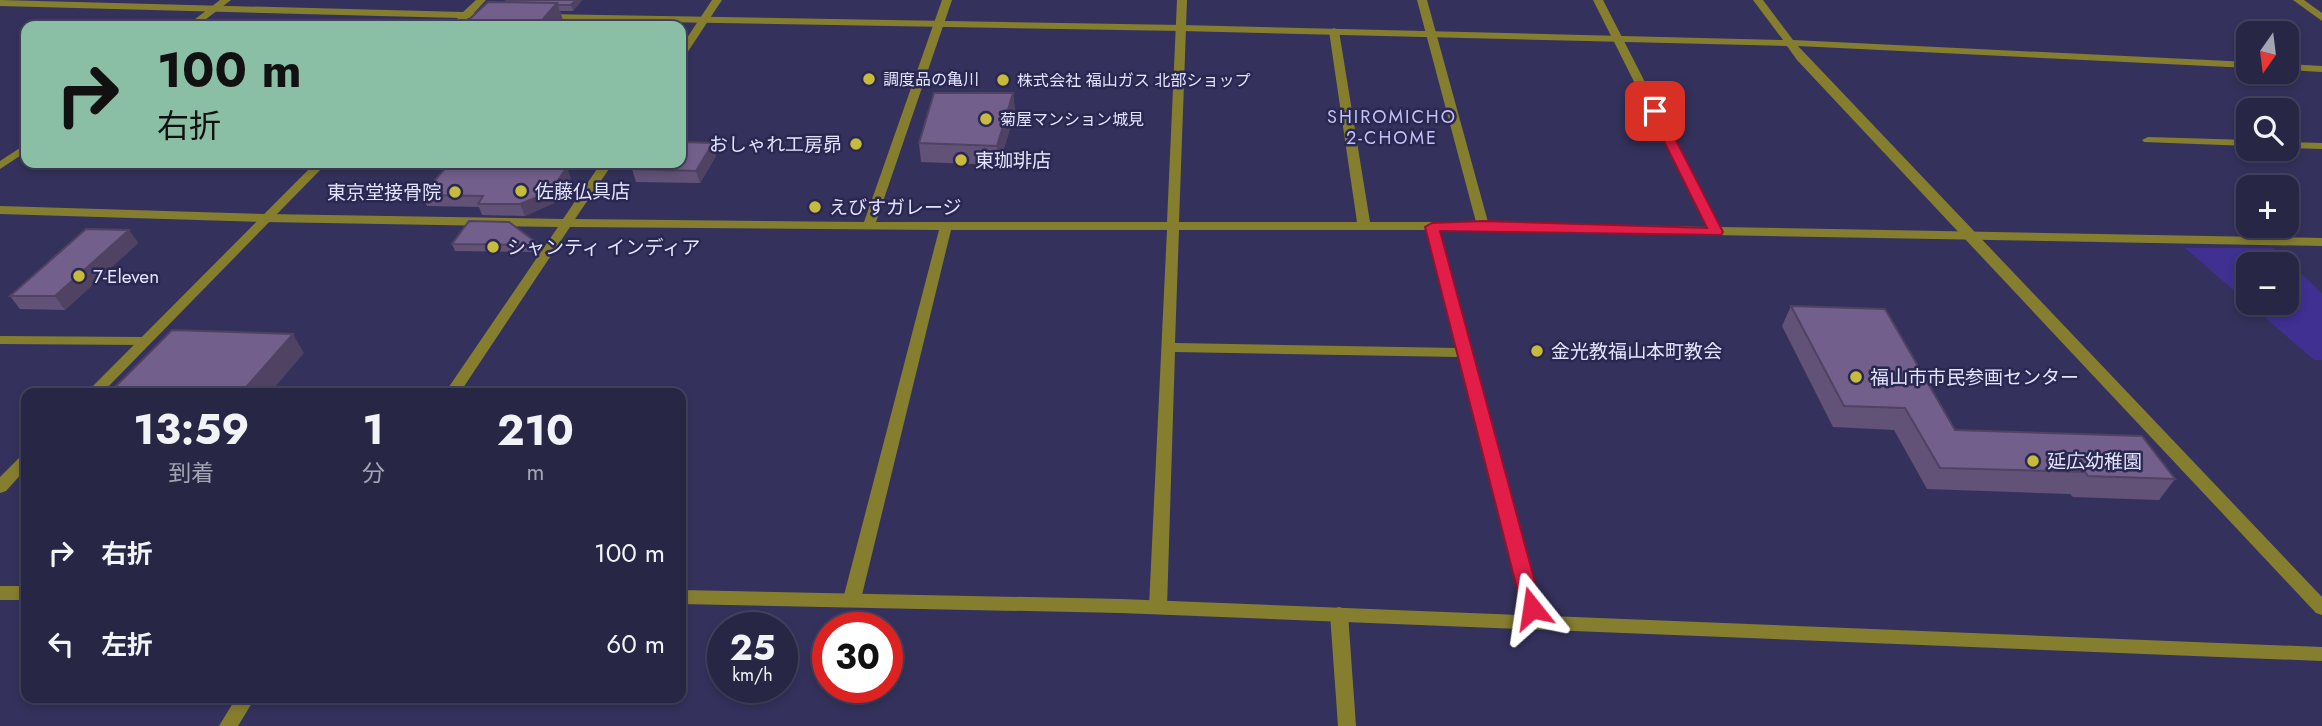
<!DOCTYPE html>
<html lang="ja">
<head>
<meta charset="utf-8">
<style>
	:root { --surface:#272645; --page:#333250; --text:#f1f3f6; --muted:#a4a5b3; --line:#43435e }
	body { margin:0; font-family:Jost,"Noto Sans JP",sans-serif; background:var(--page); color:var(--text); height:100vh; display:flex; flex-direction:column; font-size:26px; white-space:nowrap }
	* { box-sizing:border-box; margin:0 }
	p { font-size:23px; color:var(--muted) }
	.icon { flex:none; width:38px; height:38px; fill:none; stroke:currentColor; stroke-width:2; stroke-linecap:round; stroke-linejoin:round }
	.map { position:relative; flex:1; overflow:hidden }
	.sheet { position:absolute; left:21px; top:388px; width:665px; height:315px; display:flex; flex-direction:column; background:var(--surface); border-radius:14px; box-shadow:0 4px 10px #0003,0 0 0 2px var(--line) }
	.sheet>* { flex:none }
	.guide { position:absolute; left:21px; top:21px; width:665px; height:147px; border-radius:14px; box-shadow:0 4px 10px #0003,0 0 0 2px var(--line); background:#8abfa5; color:#111; overflow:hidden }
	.needle { width:46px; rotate:194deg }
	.tools { position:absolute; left:2236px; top:21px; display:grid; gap:14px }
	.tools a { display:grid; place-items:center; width:63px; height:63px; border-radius:14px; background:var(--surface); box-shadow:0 4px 10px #0003,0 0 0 2px var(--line); font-size:35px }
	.speed { position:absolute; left:707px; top:612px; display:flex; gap:14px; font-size:35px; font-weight:700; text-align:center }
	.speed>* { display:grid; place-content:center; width:91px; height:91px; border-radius:50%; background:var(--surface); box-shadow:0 4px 10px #0003,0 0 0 2px var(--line); line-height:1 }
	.speed small { font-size:18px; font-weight:400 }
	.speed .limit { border:10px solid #d22; background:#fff; color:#111 }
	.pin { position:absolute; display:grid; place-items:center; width:60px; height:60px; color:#fff; margin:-30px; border-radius:14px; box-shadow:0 4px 10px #0006 }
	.me { position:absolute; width:77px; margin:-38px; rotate:345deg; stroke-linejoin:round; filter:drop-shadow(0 0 5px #0008) }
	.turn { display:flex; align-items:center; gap:24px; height:147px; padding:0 21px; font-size:32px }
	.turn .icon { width:91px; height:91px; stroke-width:2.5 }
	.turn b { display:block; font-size:49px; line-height:60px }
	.eta { display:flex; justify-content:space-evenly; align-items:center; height:119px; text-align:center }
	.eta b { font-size:42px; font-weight:700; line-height:49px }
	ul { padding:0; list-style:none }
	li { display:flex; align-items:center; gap:21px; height:91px; padding:0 21px }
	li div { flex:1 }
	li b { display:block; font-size:26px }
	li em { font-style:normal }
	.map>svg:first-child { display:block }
</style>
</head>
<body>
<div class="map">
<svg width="2322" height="726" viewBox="0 0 2322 726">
	<rect width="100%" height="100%" fill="#34325c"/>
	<path fill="#3f3091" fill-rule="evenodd" d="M2185,248h88l49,45v67h-8zM2249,264h38v39h-38z"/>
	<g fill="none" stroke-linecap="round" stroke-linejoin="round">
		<path fill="#867e2f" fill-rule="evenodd" d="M220,0h11l-34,26h-11z
			M712,0h10l-37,56 -4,1v-10z
			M942,0h10l-76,222h291l10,-222h10l-8,222h178l-28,-191 5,-3 5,3 31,191h106l-59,-222h10l61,222 219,5 -114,-227h10l116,227 603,11v8l-883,-16 106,392 -3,5 -6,2 -6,-2 -3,-5 -68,-265 -284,-5 -8,255 -3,5 -6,2 -6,-2 -3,-5 18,-377h-216l-90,369 -3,5 -6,2 -6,-2 -3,-5 96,-369 -369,-3 -111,167h-15l114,-167 -292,-5 -266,-8v-8l266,8 297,5 38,-56h12l-38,56 289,3zM1179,230h248l30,118 -282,-5z
			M2148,137l101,3v6l-105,-4 -2,-2z
			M2287,142l35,1v6l-35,-1z
			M26,144v8l-26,17v-8z
			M0,336l143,1 7,4 -7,4 -143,-1z
			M1339,607l6,2 3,5 8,112h-18l-8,-112 3,-5z
			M236,698h19l-17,28h-19z"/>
		<path fill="#867e2f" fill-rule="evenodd" d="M0,0l463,12 13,-12h10l-12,13h17l5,3 -5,3 -23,-1 -8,8h-10l8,-8 -458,-12z
			M1753,0h10l30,40 456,22v6l-451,-22 524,551v18l-6,-2 -519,-553 -10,-14 -606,-15 -638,-11 -5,-3 5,-3 638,11 602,15z
			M2293,0h11l18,13v8z
			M2287,64l35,2v6l-35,-2z
			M315,163h12l-226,231h-16z
			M26,455v14l-20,22 -6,2v-16l21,-21z
			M0,586h26v14h-26z
			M681,590l440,9 1201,48v14l-1201,-48 -440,-9z"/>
	</g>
	<path fill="#625278" d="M582,0l-9,11h-13l4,12 -3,3h-99l43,-24z
		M1013,93l2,19 -16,53 -78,-3 -2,-19z
		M716,156l-16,27 -64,-1 -4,-13z
		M571,178l-17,25 -29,13 -43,-1 -3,-8 -52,-1 -5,-11z
		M129,230l9,13 -73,67 -45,-1 -10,-13z
		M537,243l2,6 -1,3 -83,-1 -3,-7z
		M1791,306l164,124 220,49 -16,21 -86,-3 -3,-3 -143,-5 -33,-59 -61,-3 -51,-101z"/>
	<path fill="#504262" d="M576,0h6l-9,11 -2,-6z
		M557,3l7,20 -3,3h-24z
		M1013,93l2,19 -16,53 -2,-19z
		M713,143l3,13 -16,27 -4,-12z
		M567,167l4,11 -17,25 -29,13 -5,-12z
		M129,230l9,13 -73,67 -10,-14z
		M537,243l2,6 -1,3 -3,-7z
		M293,334l11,19 -35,41h-29z"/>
	<path fill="#725f8c" stroke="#504262" stroke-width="2" d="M507,0h69l-5,5h-13l-1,-2 -52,-1z
		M488,2l69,1 -20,23h-75z
		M934,93h79l-16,53 -78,-3z
		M681,142l32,1 -17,28 -64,-2 4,-6h45z
		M448,165l119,2 -17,25 -30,12h-42l5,-8 -61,-1z
		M469,221l40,1 28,21 -2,2 -83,-1z
		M86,229l43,1 -74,66h-45z
		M1791,306l94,3 70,121 187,6 33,43 -87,-3 -3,-4 -145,-4 -35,-60 -61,-2z
		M172,330l121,4 -53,60h-132z"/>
	<path fill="#e11d48" stroke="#92132f" stroke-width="2" d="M1655,107l6,4 62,121 -2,3 -281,-4 102,377 -3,5 -7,3 -7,-3 -3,-5 -97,-381 7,-4 51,-2 224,7 -58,-117z"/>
	<g fill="#c7bb3b" stroke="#2a2751" stroke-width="2.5">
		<circle cx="869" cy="79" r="7"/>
		<circle cx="1003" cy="80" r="7"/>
		<circle cx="986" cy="119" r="7"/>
		<circle cx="856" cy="144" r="7"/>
		<circle cx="961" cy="160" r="7"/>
		<circle cx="521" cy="191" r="7"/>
		<circle cx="455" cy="192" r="7"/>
		<circle cx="815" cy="207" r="7"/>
		<circle cx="493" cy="247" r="7"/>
		<circle cx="79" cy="276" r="7"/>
		<circle cx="1537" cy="351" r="7"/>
		<circle cx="1856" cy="377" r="7"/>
		<circle cx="2033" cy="461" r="7"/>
	</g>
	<g text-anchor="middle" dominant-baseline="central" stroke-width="5" stroke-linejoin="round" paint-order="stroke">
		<g font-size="16" fill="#e2e3fe" stroke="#2a2751" text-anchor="start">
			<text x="883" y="79">調度品の亀川</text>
			<text x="1017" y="80">株式会社 福山ガス 北部ショップ</text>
			<text x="1000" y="119">菊屋マンション城見</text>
		</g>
		<g font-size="18" letter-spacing="2" fill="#c1c2f6" stroke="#2a2751">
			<text x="1392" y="117">SHIROMICHO<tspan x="1392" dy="21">2-CHOME</tspan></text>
		</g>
		<g font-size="19" fill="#e2e3fe" stroke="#2a2751" text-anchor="start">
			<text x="842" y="144" text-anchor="end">おしゃれ工房昴</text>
			<text x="975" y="160">東珈琲店</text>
			<text x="535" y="191">佐藤仏具店</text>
			<text x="441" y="192" text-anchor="end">東京堂接骨院</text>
			<text x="829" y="207">えびすガレージ</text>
			<text x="507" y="247">シャンティ インディア</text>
			<text x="93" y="276">7-Eleven</text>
			<text x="1551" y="351">金光教福山本町教会</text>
			<text x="1870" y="377">福山市市民参画センター</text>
			<text x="2047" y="461">延広幼稚園</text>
		</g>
	</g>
</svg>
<div class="tools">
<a><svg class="needle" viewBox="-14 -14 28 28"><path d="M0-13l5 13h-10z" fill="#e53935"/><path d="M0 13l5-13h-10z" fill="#a4a5b3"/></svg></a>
<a><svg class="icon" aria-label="search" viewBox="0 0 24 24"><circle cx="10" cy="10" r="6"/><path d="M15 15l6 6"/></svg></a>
<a>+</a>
<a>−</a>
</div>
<div class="speed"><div>25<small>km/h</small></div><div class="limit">30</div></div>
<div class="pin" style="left:1655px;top:111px;background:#d93025"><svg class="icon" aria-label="arrive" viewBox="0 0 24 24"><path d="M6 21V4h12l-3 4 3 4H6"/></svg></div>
<svg class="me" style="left:1532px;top:608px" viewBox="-20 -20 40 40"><path d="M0-17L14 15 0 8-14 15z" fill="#e11d48" stroke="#fff" stroke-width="4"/></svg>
<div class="guide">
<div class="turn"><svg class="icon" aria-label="right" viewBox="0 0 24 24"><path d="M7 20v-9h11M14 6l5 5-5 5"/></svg><div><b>100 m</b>右折</div></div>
</div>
<section class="sheet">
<div class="eta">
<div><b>13:59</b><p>到着</p></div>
<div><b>1</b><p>分</p></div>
<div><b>210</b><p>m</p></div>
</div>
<ul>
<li><svg class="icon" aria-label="right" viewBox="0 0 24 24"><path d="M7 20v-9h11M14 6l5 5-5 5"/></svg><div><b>右折</b></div><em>100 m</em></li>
<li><svg class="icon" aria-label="left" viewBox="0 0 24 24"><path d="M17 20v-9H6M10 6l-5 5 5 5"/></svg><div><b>左折</b></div><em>60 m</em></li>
</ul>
</section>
</div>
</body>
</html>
